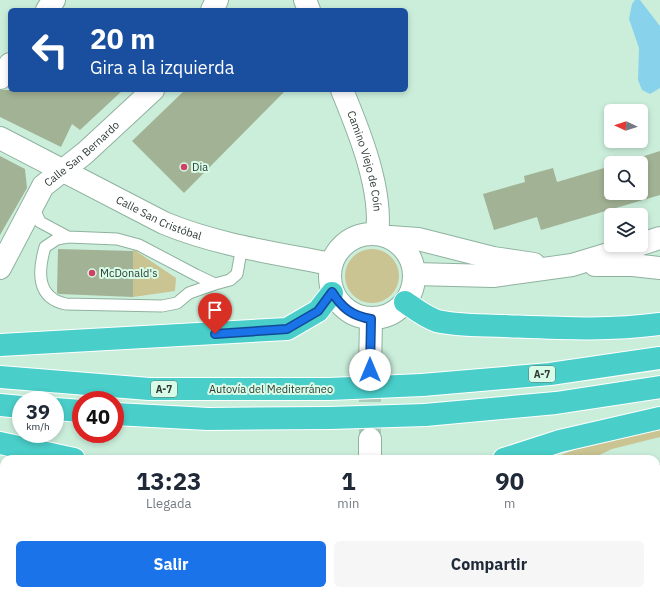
<!DOCTYPE html>
<html lang="es">
<head>
<meta charset="utf-8">
<style>
	:root { --surface:#fff; --page:#f6f6f7; --text:#1f2937; --muted:#747a83; --accent:#1a73e8 }
	body { margin:0; font-family:"IBM Plex Sans",sans-serif; background:var(--page); color:var(--text); height:100vh; display:flex; flex-direction:column; font-size:15px; white-space:nowrap }
	* { box-sizing:border-box; margin:0 }
	p { font-size:13px; color:var(--muted) }
	.icon { flex:none; width:22px; height:22px; fill:none; stroke:currentColor; stroke-width:2; stroke-linecap:round; stroke-linejoin:round }
	.map { position:relative; flex:1; overflow:hidden }
	.drawer { position:absolute; left:0px; top:455px; width:660px; height:140px; display:flex; flex-direction:column; background:var(--surface); border-radius:12px 12px 0 0; box-shadow:0 2px 6px #0003 }
	.drawer>* { flex:none }
	.hud { position:absolute; left:8px; top:8px; width:400px; height:84px; border-radius:6px; box-shadow:0 2px 6px #0003; background:#1a4fa0; color:#fff; overflow:hidden }
	.needle { width:26px; rotate:274deg }
	.buttons { position:absolute; left:604px; top:104px; display:grid; gap:8px }
	.buttons a { display:grid; place-items:center; width:44px; height:44px; border-radius:6px; background:var(--surface); box-shadow:0 2px 6px #0003; font-size:20px }
	.speed { position:absolute; left:12px; top:391px; display:flex; gap:8px; font-size:20px; font-weight:700; text-align:center }
	.speed>* { display:grid; place-content:center; width:52px; height:52px; border-radius:50%; background:var(--surface); box-shadow:0 2px 6px #0003; line-height:1 }
	.speed small { font-size:10px; font-weight:400 }
	.speed .limit { border:6px solid #d22; background:#fff; color:#111 }
	.pin { position:absolute; display:grid; place-items:center; width:34px; height:34px; color:#fff; margin:-41px -17px; border-radius:50% 50% 50% 0; rotate:-45deg; box-shadow:0 0 4px #0007 }
	.pin .icon { rotate:45deg }
	.me { position:absolute; width:44px; margin:-22px; rotate:0deg; stroke-linejoin:round; filter:drop-shadow(0 0 3px #0008) }
	.turn { display:flex; align-items:center; gap:14px; height:84px; padding:0 16px; font-size:18px }
	.turn .icon { width:52px; height:52px; stroke-width:2.5 }
	.turn b { display:block; font-size:28px; line-height:34px }
	.eta { display:flex; justify-content:space-evenly; align-items:center; height:68px; text-align:center }
	.eta b { font-size:24px; font-weight:700; line-height:28px }
	.cta { display:flex; gap:8px; margin-top:auto; padding:8px 16px }
	.cta a { flex:1; height:46px; border-radius:6px; background:var(--accent); color:#fff; font-size:16px; font-weight:700; line-height:46px; text-align:center }
	.cta a+a { background:var(--page); color:var(--text) }
	.map>svg:first-child { display:block }
</style>
</head>
<body>
<div class="map">
<svg width="660" height="595" viewBox="0 0 660 595">
	<rect width="100%" height="100%" fill="#cbeedb"/>
	<path fill="#cac392" d="M345 276a27 27 0 1 1 54 0a27 27 0 1 1-54 0Z
		M133,249l43,29 -1,13 -42,6z
		M660,425v12l-48,12 -21,10h-40l38,-15z
		M286,591h57l2,4h-61z"/>
	<path fill="#88d2ec" d="M635,0h5l20,26v62l-10,6 -8,-4 -4,-10 1,-32 -10,-29 3,-15z"/>
	<path fill="#a2b294" d="M0,90h123l-43,40 -8,-6 -11,23 -61,-30z
		M185,90h101l-102,103 -52,-52z
		M660,151v44l-119,35 -4,-13 -43,13 -11,-36 42,-12 -1,-6 29,-8 4,14 54,-16v27h30v-36z
		M0,156l25,13 2,19 -27,47z
		M58,249l75,2v46l-74,-3 -2,-1z"/>
	<g fill="none" stroke-linecap="round" stroke-linejoin="round">
		<path stroke="#abcaba" stroke-width="22" stroke-dasharray="22 11" stroke-linecap="butt" d="M370,435v-65"/>
		<g stroke="#8fb29f" stroke-width="13">
			<path id="service" d="M33,206l7,16 28,15 49,2 22,6 57,30 19,9 15,-4 7,-6 5,-28
				M68,237l-11,2 -12,8c-7,24 -9,51 21,57l96,2 15,-3 12,-10 26,-9"/>
		</g>
		<g stroke="#8fb29f" stroke-width="24">
			<g id="minor">
				<path d="M305,0l4,10"/>
				<path d="M47,10l7,-10"/>
				<path d="M212,10l5,-10"/>
				<path d="M0,78l10,-14"/>
				<path id="s1" d="M342,90c17,41 41,100 35,144"/>
				<path id="s2" d="M0,138l164,85c53,22 111,30 167,41"/>
				<path d="M390,237l28,2 75,19 41,6"/>
				<path d="M641,244l19,-6"/>
				<path d="M595,265h38l27,3"/>
				<path id="s3" d="M0,268l43,-82 42,-33 68,-63"/>
				<path d="M414,274l79,2 79,-11 66,-20"/>
				<path d="M656,477l4,-1"/>
				<path d="M0,481l4,2"/>
				<path d="M0,564l4,-3"/>
				<path d="M231,591l9,4"/>
				<path d="M638,591l3,4"/>
				<path d="M162,595l5,-4"/>
				<path d="M431,595l3,-4"/>
			</g>
		</g>
		<g stroke="#8fb29f" stroke-width="24">
			<path id="tertiary" d="M330 276a42 42 0 1 1 84 0a42 42 0 1 1-84 0Z
				M370,370l1,-51
				M370,459v-20
				M359,591l1,4
				M388,595l1,-4"/>
		</g>
		<g stroke="#fff" stroke-width="24">
			<path id="motorway" d="M405,302c10,7 20,15 32,19 21,5 45,4 67,5 52,2 105,5 156,-2
				M0,345l287,-16 31,-18 14,-18
				M0,377l149,12h180
				M422,385l128,-11 110,-16
				M0,405l21,2
				M55,409l26,2
				M115,414l93,5 122,-1
				M425,415l131,-12 104,-16
				M0,443l74,16
				M504,459l56,-18 100,-23"/>
		</g>
		<use href="#service" stroke="#fff" stroke-width="11"/>
		<use href="#minor" stroke="#fff" stroke-width="22"/>
		<use href="#tertiary" stroke="#fff" stroke-width="22"/>
		<use href="#motorway" stroke="#49cec9" stroke-width="22"/>
		<g stroke="#fff" stroke-width="24" stroke-linecap="butt">
			<path id="motorway-bridge" d="M329,389l93,-4
				M330,418l95,-3"/>
		</g>
		<use href="#motorway-bridge" stroke="#49cec9" stroke-width="22"/>
	</g>
	<g fill="none" stroke-linecap="round" stroke-linejoin="round">
		<g stroke="#114b97" stroke-width="10">
			<path id="route" d="M215,334l72,-5 31,-18 14,-19c10,16 20,24 39,27l-1,51"/>
		</g>
		<use href="#route" stroke="#1a73e8" stroke-width="7"/>
	</g>
	<g fill="#cf4064" stroke="#d8fce8" stroke-width="1.5">
		<circle cx="184" cy="167" r="4"/>
		<circle cx="92" cy="273" r="4"/>
	</g>
	<g text-anchor="middle" dominant-baseline="central" stroke-width="4" stroke-linejoin="round" paint-order="stroke">
		<g fill="#d8fce8" stroke="#60756a" stroke-width="1">
			<rect x="529" y="366" width="26" height="16" rx="3"/>
			<rect x="151" y="381" width="26" height="16" rx="3"/>
		</g>
		<g font-size="10" font-weight="bold" fill="#2d3b34">
			<text x="542" y="374">A-7</text>
			<text x="164" y="389">A-7</text>
		</g>
		<g font-size="11" fill="#2d3b34" stroke="#d8fce8">
			<text stroke="none"><textPath href="#s3" startOffset="143">Calle San Bernardo</textPath></text>
			<text stroke="none"><textPath href="#s1" startOffset="75">Camino Viejo de Coín</textPath></text>
			<text stroke="none"><textPath href="#s2" startOffset="178">Calle San Cristóbal</textPath></text>
			<text x="271" y="389">Autovía del Mediterráneo</text>
		</g>
		<g font-size="11" fill="#2d3b34" stroke="#d8fce8" text-anchor="start">
			<text x="192" y="167">Dia</text>
			<text x="100" y="273">McDonald's</text>
		</g>
	</g>
</svg>
<div class="buttons">
<a><svg class="needle" viewBox="-14 -14 28 28"><path d="M0-13l5 13h-10z" fill="#e53935"/><path d="M0 13l5-13h-10z" fill="#747a83"/></svg></a>
<a><svg class="icon" aria-label="search" viewBox="0 0 24 24"><circle cx="10" cy="10" r="6"/><path d="M15 15l6 6"/></svg></a>
<a><svg class="icon" aria-label="layers" viewBox="0 0 24 24"><path d="M12 4l9 5-9 5-9-5zM3 14l9 5 9-5"/></svg></a>
</div>
<div class="speed"><div>39<small>km/h</small></div><div class="limit">40</div></div>
<div class="pin" style="left:215px;top:334px;background:#d93025"><svg class="icon" aria-label="arrive" viewBox="0 0 24 24"><path d="M6 21V4h12l-3 4 3 4H6"/></svg></div>
<svg class="me" style="left:370px;top:370px" viewBox="-20 -20 40 40"><circle r="19" fill="#fff"/><path d="M0-13L10 11 0 6-10 11z" fill="#1a73e8"/></svg>
<div class="hud">
<div class="turn"><svg class="icon" aria-label="left" viewBox="0 0 24 24"><path d="M17 20v-9H6M10 6l-5 5 5 5"/></svg><div><b>20 m</b>Gira a la izquierda</div></div>
</div>
<section class="drawer">
<div class="eta">
<div><b>13:23</b><p>Llegada</p></div>
<div><b>1</b><p>min</p></div>
<div><b>90</b><p>m</p></div>
</div>
<div class="cta"><a>Salir</a><a>Compartir</a></div>
</section>
</div>
</body>
</html>
